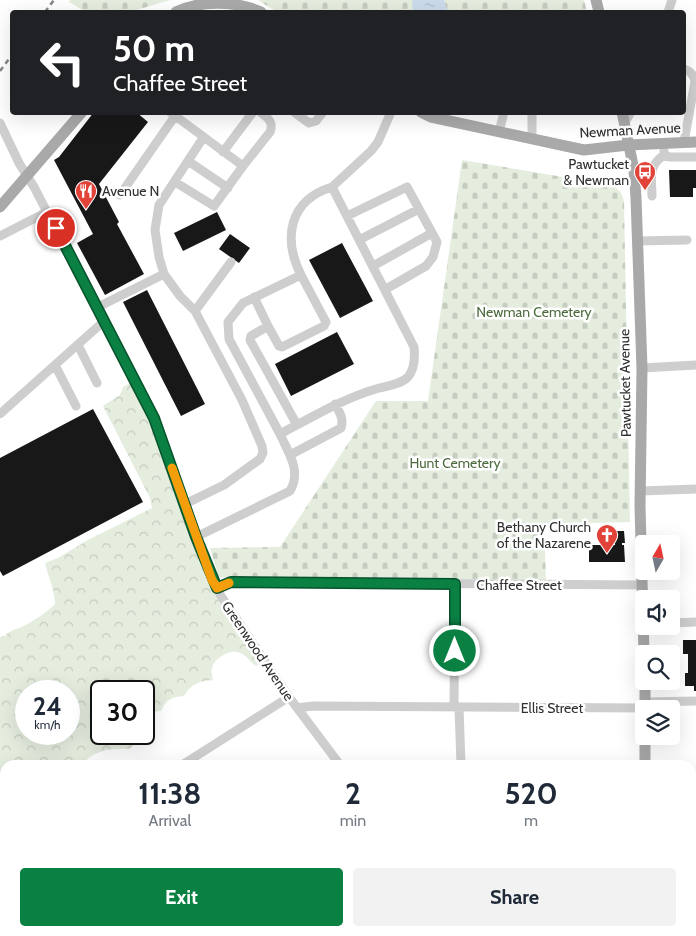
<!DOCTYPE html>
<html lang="en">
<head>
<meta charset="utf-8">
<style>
	:root { --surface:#fff; --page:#f2f2f3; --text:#1f2937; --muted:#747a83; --accent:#0b8043 }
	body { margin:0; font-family:Cabin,sans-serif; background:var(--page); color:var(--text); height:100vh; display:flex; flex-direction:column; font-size:19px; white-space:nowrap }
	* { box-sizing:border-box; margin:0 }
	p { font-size:16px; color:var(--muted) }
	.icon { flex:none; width:28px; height:28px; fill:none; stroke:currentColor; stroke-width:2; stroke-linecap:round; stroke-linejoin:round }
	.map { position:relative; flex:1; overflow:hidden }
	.sheet { position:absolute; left:0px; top:760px; width:696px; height:176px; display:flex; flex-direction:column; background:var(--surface); border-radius:15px 15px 0 0; box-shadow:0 5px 20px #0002 }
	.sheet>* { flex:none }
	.banner { position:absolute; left:10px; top:10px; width:676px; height:105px; border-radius:5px; box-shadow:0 5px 20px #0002; background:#202124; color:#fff; overflow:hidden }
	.needle { width:32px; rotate:9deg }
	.buttons { position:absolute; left:635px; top:535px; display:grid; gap:10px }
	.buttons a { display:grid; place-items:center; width:45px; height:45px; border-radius:5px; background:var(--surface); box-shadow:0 5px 20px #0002; font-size:25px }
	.speed { position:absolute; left:15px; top:680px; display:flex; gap:10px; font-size:25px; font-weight:700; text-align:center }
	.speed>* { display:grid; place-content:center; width:65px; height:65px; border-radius:50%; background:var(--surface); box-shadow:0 5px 20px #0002; line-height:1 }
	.speed small { font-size:12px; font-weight:400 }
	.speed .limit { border:2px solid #111; border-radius:8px; background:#fff; color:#111 }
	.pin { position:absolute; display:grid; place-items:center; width:42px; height:42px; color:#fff; margin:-21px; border:2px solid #fff; border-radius:50%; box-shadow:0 1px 5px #0007 }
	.me { position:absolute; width:55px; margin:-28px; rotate:0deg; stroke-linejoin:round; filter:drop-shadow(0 0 4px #0008) }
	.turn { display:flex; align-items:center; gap:18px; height:105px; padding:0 20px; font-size:22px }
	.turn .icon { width:65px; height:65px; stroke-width:2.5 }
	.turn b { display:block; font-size:35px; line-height:42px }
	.eta { display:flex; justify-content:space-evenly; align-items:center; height:85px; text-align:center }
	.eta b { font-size:30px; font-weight:800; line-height:35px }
	.action { display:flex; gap:10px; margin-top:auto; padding:10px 20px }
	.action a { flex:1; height:58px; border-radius:5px; background:var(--accent); color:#fff; font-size:20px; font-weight:800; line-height:58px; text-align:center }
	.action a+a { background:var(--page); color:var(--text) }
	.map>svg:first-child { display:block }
</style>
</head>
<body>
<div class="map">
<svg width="696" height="936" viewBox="0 0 696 936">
	<defs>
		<pattern id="grass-tufts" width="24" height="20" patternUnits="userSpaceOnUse" patternTransform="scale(1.25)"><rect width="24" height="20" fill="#e5eddf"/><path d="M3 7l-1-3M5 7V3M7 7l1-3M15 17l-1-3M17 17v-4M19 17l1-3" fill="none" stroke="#c5ccc0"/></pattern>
		<pattern id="forest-crowns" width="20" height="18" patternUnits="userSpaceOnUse" patternTransform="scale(1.25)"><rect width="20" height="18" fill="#e5eddf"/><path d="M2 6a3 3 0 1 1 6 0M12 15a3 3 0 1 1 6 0" fill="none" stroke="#c5ccc0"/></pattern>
		<pattern id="cemetery-stones" width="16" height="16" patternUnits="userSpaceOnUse" patternTransform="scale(1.25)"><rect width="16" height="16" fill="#e5eddf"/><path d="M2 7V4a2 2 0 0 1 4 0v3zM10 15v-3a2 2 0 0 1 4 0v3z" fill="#c5ccc0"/></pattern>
		<pattern id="water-ripples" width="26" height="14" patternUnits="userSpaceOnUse" patternTransform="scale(1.25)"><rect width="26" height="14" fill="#ccdbec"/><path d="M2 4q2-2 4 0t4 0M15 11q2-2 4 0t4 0" fill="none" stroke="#b0bccb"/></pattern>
	</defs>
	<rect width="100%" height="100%" fill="#fff"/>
	<path fill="url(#grass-tufts)" d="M0,792l5,1v138h86v5h-91z"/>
	<path fill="url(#forest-crowns)" fill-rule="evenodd" d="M135,380l14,27 53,150 61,104 -7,5c-6,-4 -11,-13 -19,-14 -9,-2 -23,7 -25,16 -1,4 0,8 1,12 -14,1 -22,4 -29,16 -12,1 -18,3 -23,15l-10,1 -7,7v-28h-43v43h38l-2,6 -7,9c-16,-1 -39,1 -47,16h-78v28l-5,-1v-155l5,-1c5,-7 14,-7 21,-11 10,-6 20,-12 29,-21 0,-14 -7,-27 -10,-41l13,-5 28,-17 66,-33 -2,-10 -47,-92 17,-11 3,-8zM26,691h43v43h-43z
		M150,931h39l12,2 4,-2h18l1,5h-80z
		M406,931h63l3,5h-73z"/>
	<path fill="url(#cemetery-stones)" d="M70,0h100l-40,12h-44l-17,-10z
		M258,0h326l3,12h-310z
		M462,160l149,25c8,4 11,7 13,16l6,321 -86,2 2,56 -327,-3 -9,-29 70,-1 96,-146h52z"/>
	<path fill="url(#water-ripples)" d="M412,0h32l4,12h-35z"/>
	<path fill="#181818" d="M94,112h42l12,10 -49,62 20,38 -2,2 27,50 -39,21 -28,-52 16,-9 -39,-74 5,-3z
		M669,170h27v18h-3v9h-23z
		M217,212l9,18 -43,21 -9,-18z
		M230,234l20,14 -11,15 -20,-14z
		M342,243l31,58 -33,17 -31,-58z
		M147,290l58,114 -24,12 -58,-114z
		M337,332l17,32 -63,32 -16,-32z
		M93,409l50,93 -140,74 -3,-5v-113z
		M605,531h19l1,12h-3v2h2l1,17h-36v-17h26v-2l-10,1z
		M683,640h13v51h-2v-5h-9v-13h3v-19h-5z"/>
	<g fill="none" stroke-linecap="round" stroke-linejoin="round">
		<path stroke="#cecece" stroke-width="9" d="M668,12l4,-12
			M684,69c6,2 10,6 11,12l-11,61
			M170,112l73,54 -29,40 -39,-24
			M294,112l15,11 7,-2 7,-9
			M532,112v27
			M0,123l19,40 15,24 120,231 42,119 17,43 8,16 68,101 51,68
			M624,124l7,-12
			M499,132l5,-20
			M664,151v4l6,2h26
			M223,152l30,-40
			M188,161l40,27
			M243,166l27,-34c4,-10 -2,-14 -10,-20
			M120,195l55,-79
			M652,196c0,-19 -5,-29 12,-41
			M347,216l60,-29 30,55 -4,15 -7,9 -40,23
			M0,236l47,-24
			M359,240l60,-31
			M637,241l50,-1
			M373,266l59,-33
			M254,297l14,29
			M96,308l68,-34
			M195,311l36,-49
			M78,345l19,38
			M55,365l21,41
			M642,368l54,-3
			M0,414l103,-92
			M297,425l-47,-85 1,-4 17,-10 11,20 3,1 42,-21 2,-4 -25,-47
			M280,434l-51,-95 -1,-17 15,-19 58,-28c-19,-38 -11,-75 31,-88
			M290,455l51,-27c3,-9 -1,-15 -6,-24
			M641,491l55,-2
			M185,504l39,-19 36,-26 3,-6 -1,-7 -20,-46 -47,-89 -15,-15 -16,-22 -5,-17 -4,-27 4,-25 44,-67
			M196,537l94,-46c12,-20 -2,-39 -10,-57 32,-17 64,-36 99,-46 9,-2 22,-4 29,-11 7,-8 7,-20 6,-30l-82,-160 39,-36 7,-9 13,-30
			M217,587l14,-5 411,3
			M671,623l25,-1
			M645,702l51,-1
			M454,707l1,-123
			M459,707l2,58
			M297,708l16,-2 332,2
			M182,765l107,-68
			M691,800h5
			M691,899h5
			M471,931l4,5
			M270,933l2,-2
			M393,936l7,-5"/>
		<path stroke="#a9a9a9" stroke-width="11" d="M596,0l3,12
			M176,12c25,-12 60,-11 85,0
			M421,112l10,5 153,33 44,-5 68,-3
			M622,112l12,58 2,28 6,170 -2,138 4,148
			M0,207l82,-95
			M645,681v28
			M645,736v29
			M648,931v5"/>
		<path stroke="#868686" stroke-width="2.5" stroke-dasharray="5 4" stroke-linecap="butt" d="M45,12l9,-12
			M0,71l12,-16"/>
	</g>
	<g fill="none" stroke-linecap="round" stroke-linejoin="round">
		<g stroke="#07532c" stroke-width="12">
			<path id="route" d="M56,228l98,190 42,119 21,51 14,-6 224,2v67"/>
		</g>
		<use href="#route" stroke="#0b8043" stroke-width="9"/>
		<path stroke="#f59e0b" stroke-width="9" d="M172,468l40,112 5,8 12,-5"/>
	</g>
	<defs>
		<g id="bus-pin" transform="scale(1.125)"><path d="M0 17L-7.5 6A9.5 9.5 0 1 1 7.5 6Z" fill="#e24338" stroke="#fff"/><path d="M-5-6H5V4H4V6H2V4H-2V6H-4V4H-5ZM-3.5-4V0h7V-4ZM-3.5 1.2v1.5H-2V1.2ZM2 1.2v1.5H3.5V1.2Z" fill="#fff"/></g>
		<g id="restaurant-pin" transform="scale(1.125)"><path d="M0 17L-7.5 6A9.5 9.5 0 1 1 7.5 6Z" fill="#e24338" stroke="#fff"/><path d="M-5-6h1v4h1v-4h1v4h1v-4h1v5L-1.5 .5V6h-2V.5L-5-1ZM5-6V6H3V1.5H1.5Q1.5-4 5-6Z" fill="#fff"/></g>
		<g id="church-pin" transform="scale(1.125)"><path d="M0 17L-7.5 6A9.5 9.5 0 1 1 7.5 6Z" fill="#e24338" stroke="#fff"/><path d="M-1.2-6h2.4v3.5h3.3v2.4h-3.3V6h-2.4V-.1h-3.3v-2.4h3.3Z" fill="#fff"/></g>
	</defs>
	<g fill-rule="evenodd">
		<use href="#bus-pin" x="645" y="172"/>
		<use href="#restaurant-pin" x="86" y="191"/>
		<use href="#church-pin" x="607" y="535"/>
	</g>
	<g text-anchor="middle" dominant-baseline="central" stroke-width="5" stroke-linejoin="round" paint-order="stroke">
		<g font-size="14" fill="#313131" stroke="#fff">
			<text transform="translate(630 130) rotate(-3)">Newman Avenue</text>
			<text transform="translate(625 383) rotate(-91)">Pawtucket Avenue</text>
			<text x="519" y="585">Chaffee Street</text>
			<text transform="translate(258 651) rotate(56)">Greenwood Avenue</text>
			<text x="552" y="708">Ellis Street</text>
		</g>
		<g font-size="14" fill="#313131" stroke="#fff" text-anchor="end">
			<text x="629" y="164">Pawtucket<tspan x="629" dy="16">&amp; Newman</tspan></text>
			<text x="102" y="191" text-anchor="start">Avenue N</text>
			<text x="591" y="527">Bethany Church<tspan x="591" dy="16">of the Nazarene</tspan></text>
		</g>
		<g font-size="14" fill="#4d6c3e" stroke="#fff">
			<text x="534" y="312">Newman Cemetery</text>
			<text x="455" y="463">Hunt Cemetery</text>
		</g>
	</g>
</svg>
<div class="buttons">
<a><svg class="needle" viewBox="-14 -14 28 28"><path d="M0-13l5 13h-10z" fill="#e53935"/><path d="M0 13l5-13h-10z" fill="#747a83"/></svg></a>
<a><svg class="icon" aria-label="sound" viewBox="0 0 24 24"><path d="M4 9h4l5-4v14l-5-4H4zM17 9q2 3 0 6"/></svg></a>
<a><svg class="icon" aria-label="search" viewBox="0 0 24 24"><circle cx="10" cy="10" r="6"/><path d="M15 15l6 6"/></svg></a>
<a><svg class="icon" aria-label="layers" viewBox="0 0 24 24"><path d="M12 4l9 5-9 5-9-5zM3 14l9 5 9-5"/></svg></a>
</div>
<div class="speed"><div>24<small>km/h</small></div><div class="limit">30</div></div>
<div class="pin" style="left:56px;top:228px;background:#d93025"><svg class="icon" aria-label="arrive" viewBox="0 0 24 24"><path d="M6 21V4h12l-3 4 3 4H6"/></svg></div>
<svg class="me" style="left:455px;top:651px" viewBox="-20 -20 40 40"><circle r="17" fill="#0b8043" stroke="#fff" stroke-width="3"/><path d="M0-11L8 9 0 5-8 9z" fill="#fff"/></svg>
<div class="banner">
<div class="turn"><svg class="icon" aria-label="left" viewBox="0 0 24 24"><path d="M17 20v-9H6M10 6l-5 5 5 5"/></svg><div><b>50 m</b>Chaffee Street</div></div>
</div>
<section class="sheet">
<div class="eta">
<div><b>11:38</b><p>Arrival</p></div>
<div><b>2</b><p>min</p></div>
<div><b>520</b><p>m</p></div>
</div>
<div class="action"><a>Exit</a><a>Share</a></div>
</section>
</div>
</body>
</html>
